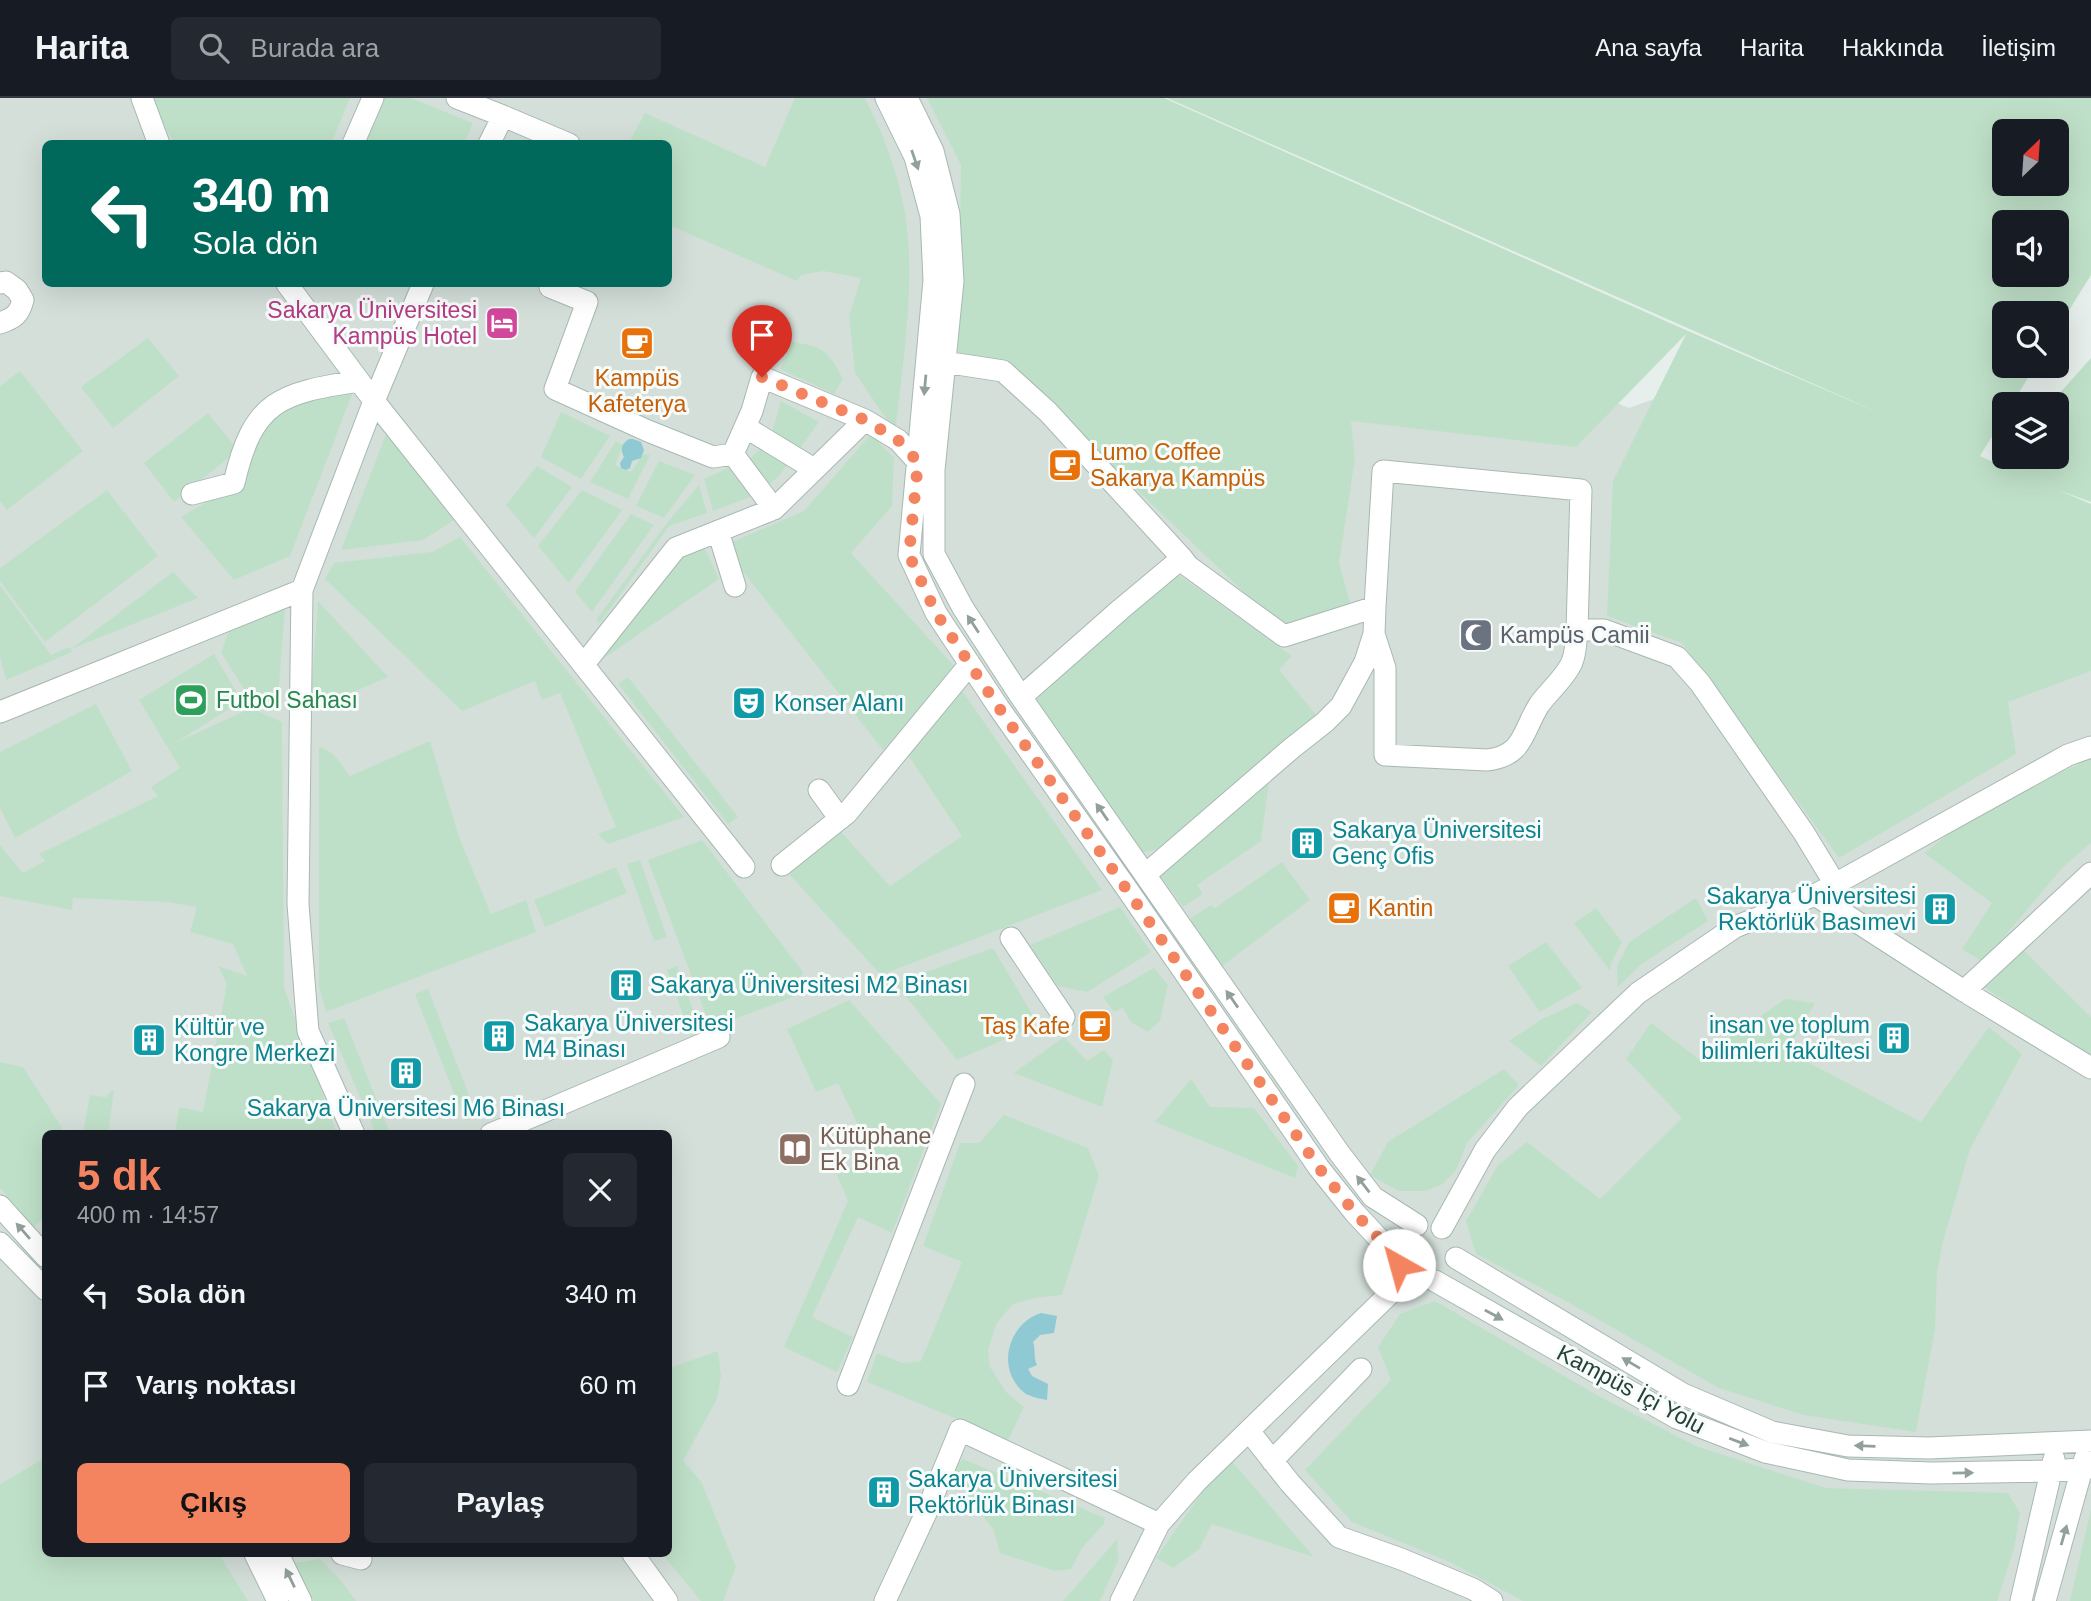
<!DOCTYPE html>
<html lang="tr">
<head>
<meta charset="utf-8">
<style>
	:root { --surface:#171b24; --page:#242831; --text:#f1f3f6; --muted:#9ea1a6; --line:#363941; --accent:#f4845f }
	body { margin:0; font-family:Arial,sans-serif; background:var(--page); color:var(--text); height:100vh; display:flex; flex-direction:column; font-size:26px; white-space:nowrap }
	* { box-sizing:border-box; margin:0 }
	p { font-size:23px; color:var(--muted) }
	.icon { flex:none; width:38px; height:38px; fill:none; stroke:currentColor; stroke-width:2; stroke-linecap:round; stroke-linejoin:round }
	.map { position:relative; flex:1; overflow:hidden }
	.sheet { position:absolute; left:42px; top:1032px; width:630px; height:427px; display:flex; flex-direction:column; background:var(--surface); border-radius:10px; box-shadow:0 7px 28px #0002 }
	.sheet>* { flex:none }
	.top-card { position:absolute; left:42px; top:42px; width:630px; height:147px; border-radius:10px; box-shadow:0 7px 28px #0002; background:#00695c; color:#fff; overflow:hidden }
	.needle { width:46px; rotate:25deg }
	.fabs { position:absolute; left:1992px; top:21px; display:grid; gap:14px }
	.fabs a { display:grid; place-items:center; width:77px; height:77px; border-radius:10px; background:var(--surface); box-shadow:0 7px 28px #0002; font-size:35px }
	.pin { position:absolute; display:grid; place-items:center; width:60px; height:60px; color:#fff; margin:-72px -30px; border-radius:50% 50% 50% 0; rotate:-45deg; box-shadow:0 0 7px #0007 }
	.pin .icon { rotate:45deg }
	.me { position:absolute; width:77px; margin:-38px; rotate:322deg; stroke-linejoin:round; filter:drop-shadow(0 0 5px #0008) }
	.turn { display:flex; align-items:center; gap:24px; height:147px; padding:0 35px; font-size:32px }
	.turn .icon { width:91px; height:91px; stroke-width:2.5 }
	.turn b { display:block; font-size:49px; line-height:60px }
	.round { display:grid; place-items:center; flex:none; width:74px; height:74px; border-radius:10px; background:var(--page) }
	.head { display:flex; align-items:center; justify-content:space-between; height:119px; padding:0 35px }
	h1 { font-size:42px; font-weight:700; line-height:52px; color:var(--accent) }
	.button { display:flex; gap:14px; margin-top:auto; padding:14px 35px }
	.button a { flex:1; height:80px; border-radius:10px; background:var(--accent); color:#111; font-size:28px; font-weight:700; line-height:80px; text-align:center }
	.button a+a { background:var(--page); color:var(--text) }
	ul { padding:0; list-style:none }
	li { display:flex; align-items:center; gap:21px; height:91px; padding:0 35px }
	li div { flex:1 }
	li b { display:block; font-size:26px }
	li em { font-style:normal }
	header { display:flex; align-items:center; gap:42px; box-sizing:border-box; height:98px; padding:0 35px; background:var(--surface); border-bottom:2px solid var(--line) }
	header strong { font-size:33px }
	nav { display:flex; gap:38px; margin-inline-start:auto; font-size:24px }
	.search { width:490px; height:63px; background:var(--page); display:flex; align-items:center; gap:18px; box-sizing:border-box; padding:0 24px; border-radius:10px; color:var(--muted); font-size:26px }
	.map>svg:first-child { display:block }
</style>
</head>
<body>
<header>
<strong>Harita</strong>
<div class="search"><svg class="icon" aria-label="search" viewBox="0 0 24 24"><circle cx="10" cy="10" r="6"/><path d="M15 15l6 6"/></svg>Burada ara</div>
<nav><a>Ana sayfa</a><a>Harita</a><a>Hakkında</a><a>İletişim</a></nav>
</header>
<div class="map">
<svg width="2091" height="1503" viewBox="0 0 2091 1503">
	<rect width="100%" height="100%" fill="#e6efeb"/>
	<path fill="#d4dfda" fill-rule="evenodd" d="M0,0h1028l41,81 560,229 118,-42 344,142v1093h-2091zM46,46h622v140h-622zM46,1036h622v420h-622z"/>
	<path fill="#bfe0c8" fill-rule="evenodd" d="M149,0h201l-19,46 -157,-1z
		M377,0h34l62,25 -9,20 -108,1z
		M795,0h70c19,37 35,80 41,121 9,70 -3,144 -11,213l-40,-59 -6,-57 12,-38 -38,-7 -22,4 -4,6 -128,-56 -1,-81h-40l17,-31 120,54z
		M927,0h237l524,233 196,84 -717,-317h924v177l-35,56v-18h-52v53h31l-23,38h-8v13l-24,39 24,11 8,-10h44v-53h-6l41,-46v144l-33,-12 33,14v167l-83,31 8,52 -177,104 -157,-215 -75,-27 6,-135 73,-147 -110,113 -225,-26 4,38 -16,104 13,47 -71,18 -266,-255 -57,-14 3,-194zM2004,33h52v53h-52zM2004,124h52v53h-52z
		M148,240l31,38 -66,52 -32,-41z
		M792,244c32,4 37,10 51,37l-9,15 -54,-25z
		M20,273l63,80 -76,59 -7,-9v-115z
		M354,291l-64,167 -56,24 -53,-63 58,-34 15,-42 31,-36z
		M781,303l38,21 -20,28 -28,-15z
		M561,314l49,24 -29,43 -40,-22z
		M208,315l30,37 -64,52 -30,-39z
		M387,334l69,87 -33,21 -82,10z
		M871,336l23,24 -2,48 -41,47 104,114 -72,83 -160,-204 81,-35z
		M616,343l7,4 -8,20 16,7 12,-18 7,1 -22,44 -38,-17z
		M767,346l23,18 -12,15 -16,13 -16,-29z
		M659,363l36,14 -31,43 -28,-12z
		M737,366l16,32 -40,15 -9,-32z
		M537,368l35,21 -38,51 -28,-33z
		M699,387l8,28 -38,13 -69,97 -4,-3 71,-97z
		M107,392l51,66 -113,86 -45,-61v-13z
		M582,392l40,20 -53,73 -31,-37z
		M631,416l23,11 -62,87 -17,-20z
		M460,439l224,280 -76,27 -10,-10 18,-7 -56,-134 -18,7 -7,-19 -73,30 -137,-132 9,-16 98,-11z
		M704,448l15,33 -115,79 66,-93z
		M173,474l25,26 -127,51 1,3 -66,28 -6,-24v-71l51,70 18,-8 2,2z
		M1176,475l116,83 -13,14 40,48 -163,132 -17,3 -105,-156z
		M318,503l70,76 -78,34z
		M285,509l-8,105 -26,-12 -30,-47 10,-28z
		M214,556l28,47 -67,42 76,-35 31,14 2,266 53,146h-162l4,-27 24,5 24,-128 -9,-18 29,10 -14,-32 -43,-12 7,-25 -30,-5 -94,-4 -1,12 -72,-14v-51l23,28 22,-12 -6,-7 119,-58 -7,-9 29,-19 -41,-68z
		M628,579l110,140 -10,7 -110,-140z
		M962,593l140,199 -221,85 -93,-102 53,-41 49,54 72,-50 -54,-81 2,-7z
		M96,606l36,67 -117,67 -15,-30v-56z
		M430,643l29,96 32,77 35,-14 10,32 -210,80 -7,-26v-239c15,3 22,18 31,29z
		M2091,661v84l-28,24 -80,95 -21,-13 30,-46 -68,-50 46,-36 46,-26z
		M1270,676l-9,67 -64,44 6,9 -20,13 -27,-37z
		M702,742l101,132 -10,25 -82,31 -63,-168z
		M640,762l27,77 -13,4 -27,-77z
		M1282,764l28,38 -88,66 -32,-47 21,-14 4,3z
		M616,769l11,26 -82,34 -11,-27z
		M1696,800l12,23 -68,44 -22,22 -1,-21 12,-24z
		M1120,809l31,45 -64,40 -29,-6 -28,-41z
		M1596,810l26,34 -11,21 -1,8 -36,-48z
		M1546,844l36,46 -42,24 -32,-46z
		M2019,848l72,71v44l-108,-75z
		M993,850l41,69 -5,12 -72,31 -62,-77z
		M677,868l24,66 -10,4 -24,-66z
		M1154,870l14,17 -8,36 -12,11 -17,-10 -8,-14 -9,4 -11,-15z
		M428,891l49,127 -12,5 -50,-127z
		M1785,901l30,4 -28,48 134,71 68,-95 33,27 -52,95 -28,96 -5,30 -2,54 -19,103 -112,-17 -85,-27 -155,-88 -88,-46 -10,-33 32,-56 29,-23 73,57 82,-81 -56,-59 25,-36 48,36z
		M849,902l92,104 -49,129 -34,-16 -46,100 41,20 -16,35 -53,-25 64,-146 -11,-26 25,-13 12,-3 -36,-76 -22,9 -29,-63z
		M1577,905l15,9 -51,54 -32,-25 33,-22z
		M344,920l46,116h-14l-48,-111z
		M1064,939l23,24 17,-11 9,10 -11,47 -88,-34z
		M0,964l23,5 39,61 -1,6h-15l-1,70 -3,15 -8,8 -34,-39z
		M1504,971l15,16 -52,58 -11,27 -13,14 -18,7h-27l-28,-16 18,-33z
		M1191,981l19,28 44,1 44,58 -3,12 -140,-56z
		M114,991l-6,45h-25l7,-39 16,2z
		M1004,1017l84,33 11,28 -37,119 -27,3 -22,6 -17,20 -8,26 2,17 16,25 18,15 -16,33 -141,-58 10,-29 26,10 18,-2 41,-99 -39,-16 37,-103h19z
		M1435,1203l162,94 99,51 130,42 182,5 12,20 -6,36 -17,52h-474l-73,-39 -98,-40 -47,-52 86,-90 -13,-33 22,-33z
		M718,1253l3,25 -4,23 -34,62 18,20 35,86 -13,34h-22l-39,-47h6l1,-186z
		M45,1360l1,96h173l29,47h-248v-117z
		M963,1361l142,59 -1,6 -22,24 -11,21 -16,2 -55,-18 -6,-22 -39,-55 -1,-8z
		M1230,1361l84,98 -102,-33 -13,25 -26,19 -17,-10 59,-84z
		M2091,1411v92h-21z
		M1117,1441l1,22 -18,40h-37z
		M320,1461l22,23 14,19h-42l-20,-38z"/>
	<path fill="#8ec9d4" d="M629,341h4l8,3 3,8 -3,8 -9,3 -2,7 -4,2 -5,-2 -1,-5 4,-6c-4,-7 -3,-13 5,-18z
		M1041,1215l16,3 -3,17 -14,2 -7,7c3,8 0,15 4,23l-9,4 4,7 16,8 -1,16c-6,-1 -15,-3 -21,-6 -31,-23 -19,-70 15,-81z"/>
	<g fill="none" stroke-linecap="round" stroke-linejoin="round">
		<g stroke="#a8b8b2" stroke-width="23">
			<path id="minor" d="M142,0l17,46
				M457,0l46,18 -14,28
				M886,0l29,59 16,59 3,64 -25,275 27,58 63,95 126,178 194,282 36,45 42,45
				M907,0l26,53 16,63 4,67 -19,189v84l29,54 58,89 319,457 33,43 44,28
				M503,18l66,28
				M353,46l20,-46
				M0,185l6,-1 11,8 6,10c-4,15 -9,18 -23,23
				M287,186l87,117 370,466
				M551,186l-1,3 37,15 -32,87 93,42 65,26 20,-3 19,-43 10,-34 103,43
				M944,264l59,9 45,41 134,146
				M745,329l69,42
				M733,356l41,55
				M192,396l42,-11c19,-83 46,-90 125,-102
				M718,433l17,55
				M1375,509l8,-136 198,19 -4,140
				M1374,536l11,34v87l102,5c37,-4 35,-28 52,-55 9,-13 27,-28 33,-43 4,-9 4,-22 5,-32h27l73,27 23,26 104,150 31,51 -20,11
				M584,566l92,-116 98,-39 91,-89 33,20 20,22 6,3
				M1021,599l100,-88 61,-51 6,8 96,70 91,-29 -1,27 -9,28 -24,44 -16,16 -33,26 -146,126
				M0,614l302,-122
				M819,692l21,29
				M782,767l65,-52 123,-149
				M1835,786l233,-129 23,-8
				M1011,840l53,79
				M1964,893l127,-118
				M354,1036l-46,-103 -10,-127 4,-314 72,-189 49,-117
				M491,1036l228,-97
				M0,1108l46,51
				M1442,1130l43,-78 33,-43 120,-114 97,-66 80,-32 149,96 127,77
				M0,1145l46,47
				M1456,1160l227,136 89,38 76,14 81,2 162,-7
				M1435,1183l242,137 88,34 83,18 83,3 122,-2 38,-3
				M848,1287l116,-301
				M1249,1333l41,52 49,54 62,22 72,30 19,12
				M1272,1363l89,-92
				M255,1456l23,47
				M278,1456l23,47
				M342,1456l19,5
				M633,1456l34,47
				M885,1503l41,-88 34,-83 199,94
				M1121,1503l38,-77 38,-43 211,-205
				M2021,1503l33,-142
				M2045,1503l40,-143"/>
		</g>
		<use href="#minor" stroke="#fff" stroke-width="21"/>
	</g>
	<defs><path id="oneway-solid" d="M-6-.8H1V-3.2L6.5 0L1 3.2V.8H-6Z" transform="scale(1.75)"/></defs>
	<g fill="#92a09c">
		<use href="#oneway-solid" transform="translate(915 62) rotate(71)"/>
		<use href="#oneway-solid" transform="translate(925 287) rotate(95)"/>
		<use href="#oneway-solid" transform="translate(973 526) rotate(-123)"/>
		<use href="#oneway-solid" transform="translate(1102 714) rotate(-125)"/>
		<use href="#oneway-solid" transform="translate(1232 901) rotate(-125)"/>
		<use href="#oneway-solid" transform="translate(1363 1086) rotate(-128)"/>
		<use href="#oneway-solid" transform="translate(23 1133) rotate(-131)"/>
		<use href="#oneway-solid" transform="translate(1494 1217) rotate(29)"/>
		<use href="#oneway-solid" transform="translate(1631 1265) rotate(-149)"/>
		<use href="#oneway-solid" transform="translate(1739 1344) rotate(21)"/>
		<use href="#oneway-solid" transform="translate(1865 1348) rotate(-178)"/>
		<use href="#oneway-solid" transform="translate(1963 1375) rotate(-1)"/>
		<use href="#oneway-solid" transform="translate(2064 1437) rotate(-74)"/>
		<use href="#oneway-solid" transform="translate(290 1480) rotate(-116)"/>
	</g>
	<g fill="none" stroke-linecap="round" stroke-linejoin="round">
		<path stroke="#f4845f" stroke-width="12" stroke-dasharray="0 21.6" d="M762,279l103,43 33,20 20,22 -9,93 27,58 63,95 140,199 180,261 36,45 42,45 2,7"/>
	</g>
	<defs>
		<g id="hotel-square" transform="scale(1.75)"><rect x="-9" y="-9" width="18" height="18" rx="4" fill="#d1479c" stroke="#f7fbf9"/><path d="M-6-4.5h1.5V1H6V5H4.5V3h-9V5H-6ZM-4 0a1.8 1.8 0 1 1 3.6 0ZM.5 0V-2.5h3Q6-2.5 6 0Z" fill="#fff"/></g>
		<g id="cafe-square" transform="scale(1.75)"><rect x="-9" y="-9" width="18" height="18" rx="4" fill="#e8710a" stroke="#f7fbf9"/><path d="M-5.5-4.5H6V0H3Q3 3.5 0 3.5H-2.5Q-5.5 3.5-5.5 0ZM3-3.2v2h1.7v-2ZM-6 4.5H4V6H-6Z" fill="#fff"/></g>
		<g id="mosque-square" transform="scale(1.75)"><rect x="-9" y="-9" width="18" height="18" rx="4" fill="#6b7280" stroke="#f7fbf9"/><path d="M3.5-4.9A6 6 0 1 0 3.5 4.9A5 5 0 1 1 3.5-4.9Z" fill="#fff"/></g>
		<g id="stadium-square" transform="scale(1.75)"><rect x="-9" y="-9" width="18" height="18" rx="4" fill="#2e9e5b" stroke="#f7fbf9"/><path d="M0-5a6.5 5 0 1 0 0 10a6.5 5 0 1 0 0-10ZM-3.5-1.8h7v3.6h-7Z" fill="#fff"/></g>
		<g id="theatre-square" transform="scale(1.75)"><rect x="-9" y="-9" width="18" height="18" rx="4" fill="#0f9aa8" stroke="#f7fbf9"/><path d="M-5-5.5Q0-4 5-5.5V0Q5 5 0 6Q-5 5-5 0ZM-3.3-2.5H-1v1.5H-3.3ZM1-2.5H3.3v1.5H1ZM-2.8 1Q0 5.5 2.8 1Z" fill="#fff"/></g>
		<g id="building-square" transform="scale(1.75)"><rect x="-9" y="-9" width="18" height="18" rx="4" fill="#0f9aa8" stroke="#f7fbf9"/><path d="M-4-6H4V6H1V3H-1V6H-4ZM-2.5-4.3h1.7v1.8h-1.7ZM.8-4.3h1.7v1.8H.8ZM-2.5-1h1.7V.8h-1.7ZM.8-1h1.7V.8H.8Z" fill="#fff"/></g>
		<g id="library-square" transform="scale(1.75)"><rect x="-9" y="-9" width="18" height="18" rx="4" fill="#8d6e63" stroke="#f7fbf9"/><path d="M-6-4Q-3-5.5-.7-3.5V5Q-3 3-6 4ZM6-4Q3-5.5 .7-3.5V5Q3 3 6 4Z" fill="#fff"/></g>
	</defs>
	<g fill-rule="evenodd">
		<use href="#hotel-square" x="502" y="225"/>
		<use href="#cafe-square" x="637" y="245"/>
		<use href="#cafe-square" x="1065" y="367"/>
		<use href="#mosque-square" x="1476" y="537"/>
		<use href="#stadium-square" x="191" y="602"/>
		<use href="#theatre-square" x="749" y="605"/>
		<use href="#building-square" x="1307" y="745"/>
		<use href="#cafe-square" x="1344" y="810"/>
		<use href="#building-square" x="1940" y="811"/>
		<use href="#building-square" x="626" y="887"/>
		<use href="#cafe-square" x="1095" y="928"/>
		<use href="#building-square" x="499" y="938"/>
		<use href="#building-square" x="1894" y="940"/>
		<use href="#building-square" x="149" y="942"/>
		<use href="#building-square" x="406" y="975"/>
		<use href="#library-square" x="795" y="1051"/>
		<use href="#building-square" x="884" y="1394"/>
	</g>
	<g text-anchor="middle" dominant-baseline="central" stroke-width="6" stroke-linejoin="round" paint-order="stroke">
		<g font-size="23" fill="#b23c85" stroke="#f7fbf9" text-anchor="end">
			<text x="477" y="212">Sakarya Üniversitesi<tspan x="477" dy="26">Kampüs Hotel</tspan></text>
		</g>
		<g font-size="23" fill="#c56008" stroke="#f7fbf9" text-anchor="start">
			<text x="637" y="280" text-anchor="middle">Kampüs<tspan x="637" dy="26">Kafeterya</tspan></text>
			<text x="1090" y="354">Lumo Coffee<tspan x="1090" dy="26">Sakarya Kampüs</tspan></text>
			<text x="1368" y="810">Kantin</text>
			<text x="1070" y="928" text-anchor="end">Taş Kafe</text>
		</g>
		<g font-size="23" fill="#5b616d" stroke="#f7fbf9" text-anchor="start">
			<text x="1500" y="537">Kampüs Camii</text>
		</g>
		<g font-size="23" fill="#27864d" stroke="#f7fbf9" text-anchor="start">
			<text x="216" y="602">Futbol Sahası</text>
		</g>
		<g font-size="23" fill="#0d838f" stroke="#f7fbf9" text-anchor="start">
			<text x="774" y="605">Konser Alanı</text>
			<text x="1332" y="732">Sakarya Üniversitesi<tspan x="1332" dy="26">Genç Ofis</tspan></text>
			<text x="1916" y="798" text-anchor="end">Sakarya Üniversitesi<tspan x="1916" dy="26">Rektörlük Basımevi</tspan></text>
			<text x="650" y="887">Sakarya Üniversitesi M2 Binası</text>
			<text x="524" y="925">Sakarya Üniversitesi<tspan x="524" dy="26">M4 Binası</tspan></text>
			<text x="1870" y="927" text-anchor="end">insan ve toplum<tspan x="1870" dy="26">bilimleri fakültesi</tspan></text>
			<text x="174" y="929">Kültür ve<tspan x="174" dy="26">Kongre Merkezi</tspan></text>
			<text x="406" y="1010" text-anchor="middle">Sakarya Üniversitesi M6 Binası</text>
			<text x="908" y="1381">Sakarya Üniversitesi<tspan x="908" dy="26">Rektörlük Binası</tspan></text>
		</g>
		<g font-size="23" fill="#785e54" stroke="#f7fbf9" text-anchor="start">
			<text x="820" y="1038">Kütüphane<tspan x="820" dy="26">Ek Bina</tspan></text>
		</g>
		<g font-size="23" fill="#24423a" stroke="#f7fbf9">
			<text transform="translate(1631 1291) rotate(28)">Kampüs İçi Yolu</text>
		</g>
	</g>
</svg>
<div class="fabs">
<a><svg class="needle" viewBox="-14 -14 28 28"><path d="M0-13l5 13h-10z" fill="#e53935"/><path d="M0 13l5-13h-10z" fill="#9ea1a6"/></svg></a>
<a><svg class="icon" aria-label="sound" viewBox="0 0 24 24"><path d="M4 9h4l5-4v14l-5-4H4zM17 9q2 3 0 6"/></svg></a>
<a><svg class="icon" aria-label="search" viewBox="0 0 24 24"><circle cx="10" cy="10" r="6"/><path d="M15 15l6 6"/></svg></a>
<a><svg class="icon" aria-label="layers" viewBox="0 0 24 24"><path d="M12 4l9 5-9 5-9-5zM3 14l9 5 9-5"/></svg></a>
</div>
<div class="pin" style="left:762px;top:279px;background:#d93025"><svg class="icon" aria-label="arrive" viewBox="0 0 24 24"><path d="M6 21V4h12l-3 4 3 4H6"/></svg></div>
<svg class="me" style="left:1399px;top:1167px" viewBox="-20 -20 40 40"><circle r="19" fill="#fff"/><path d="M0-13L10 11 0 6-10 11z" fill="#f4845f"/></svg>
<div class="top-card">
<div class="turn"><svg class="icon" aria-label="left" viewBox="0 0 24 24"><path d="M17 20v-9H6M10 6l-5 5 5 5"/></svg><div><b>340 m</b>Sola dön</div></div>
</div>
<section class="sheet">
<div class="head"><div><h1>5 dk</h1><p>400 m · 14:57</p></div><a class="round"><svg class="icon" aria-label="close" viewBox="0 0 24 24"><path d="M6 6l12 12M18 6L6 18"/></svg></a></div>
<ul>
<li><svg class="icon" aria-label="left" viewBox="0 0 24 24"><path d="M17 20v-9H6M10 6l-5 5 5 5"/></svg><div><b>Sola dön</b></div><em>340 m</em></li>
<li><svg class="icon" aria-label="arrive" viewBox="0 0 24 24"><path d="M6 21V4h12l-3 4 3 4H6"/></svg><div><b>Varış noktası</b></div><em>60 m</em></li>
</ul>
<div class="button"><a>Çıkış</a><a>Paylaş</a></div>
</section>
</div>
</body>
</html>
